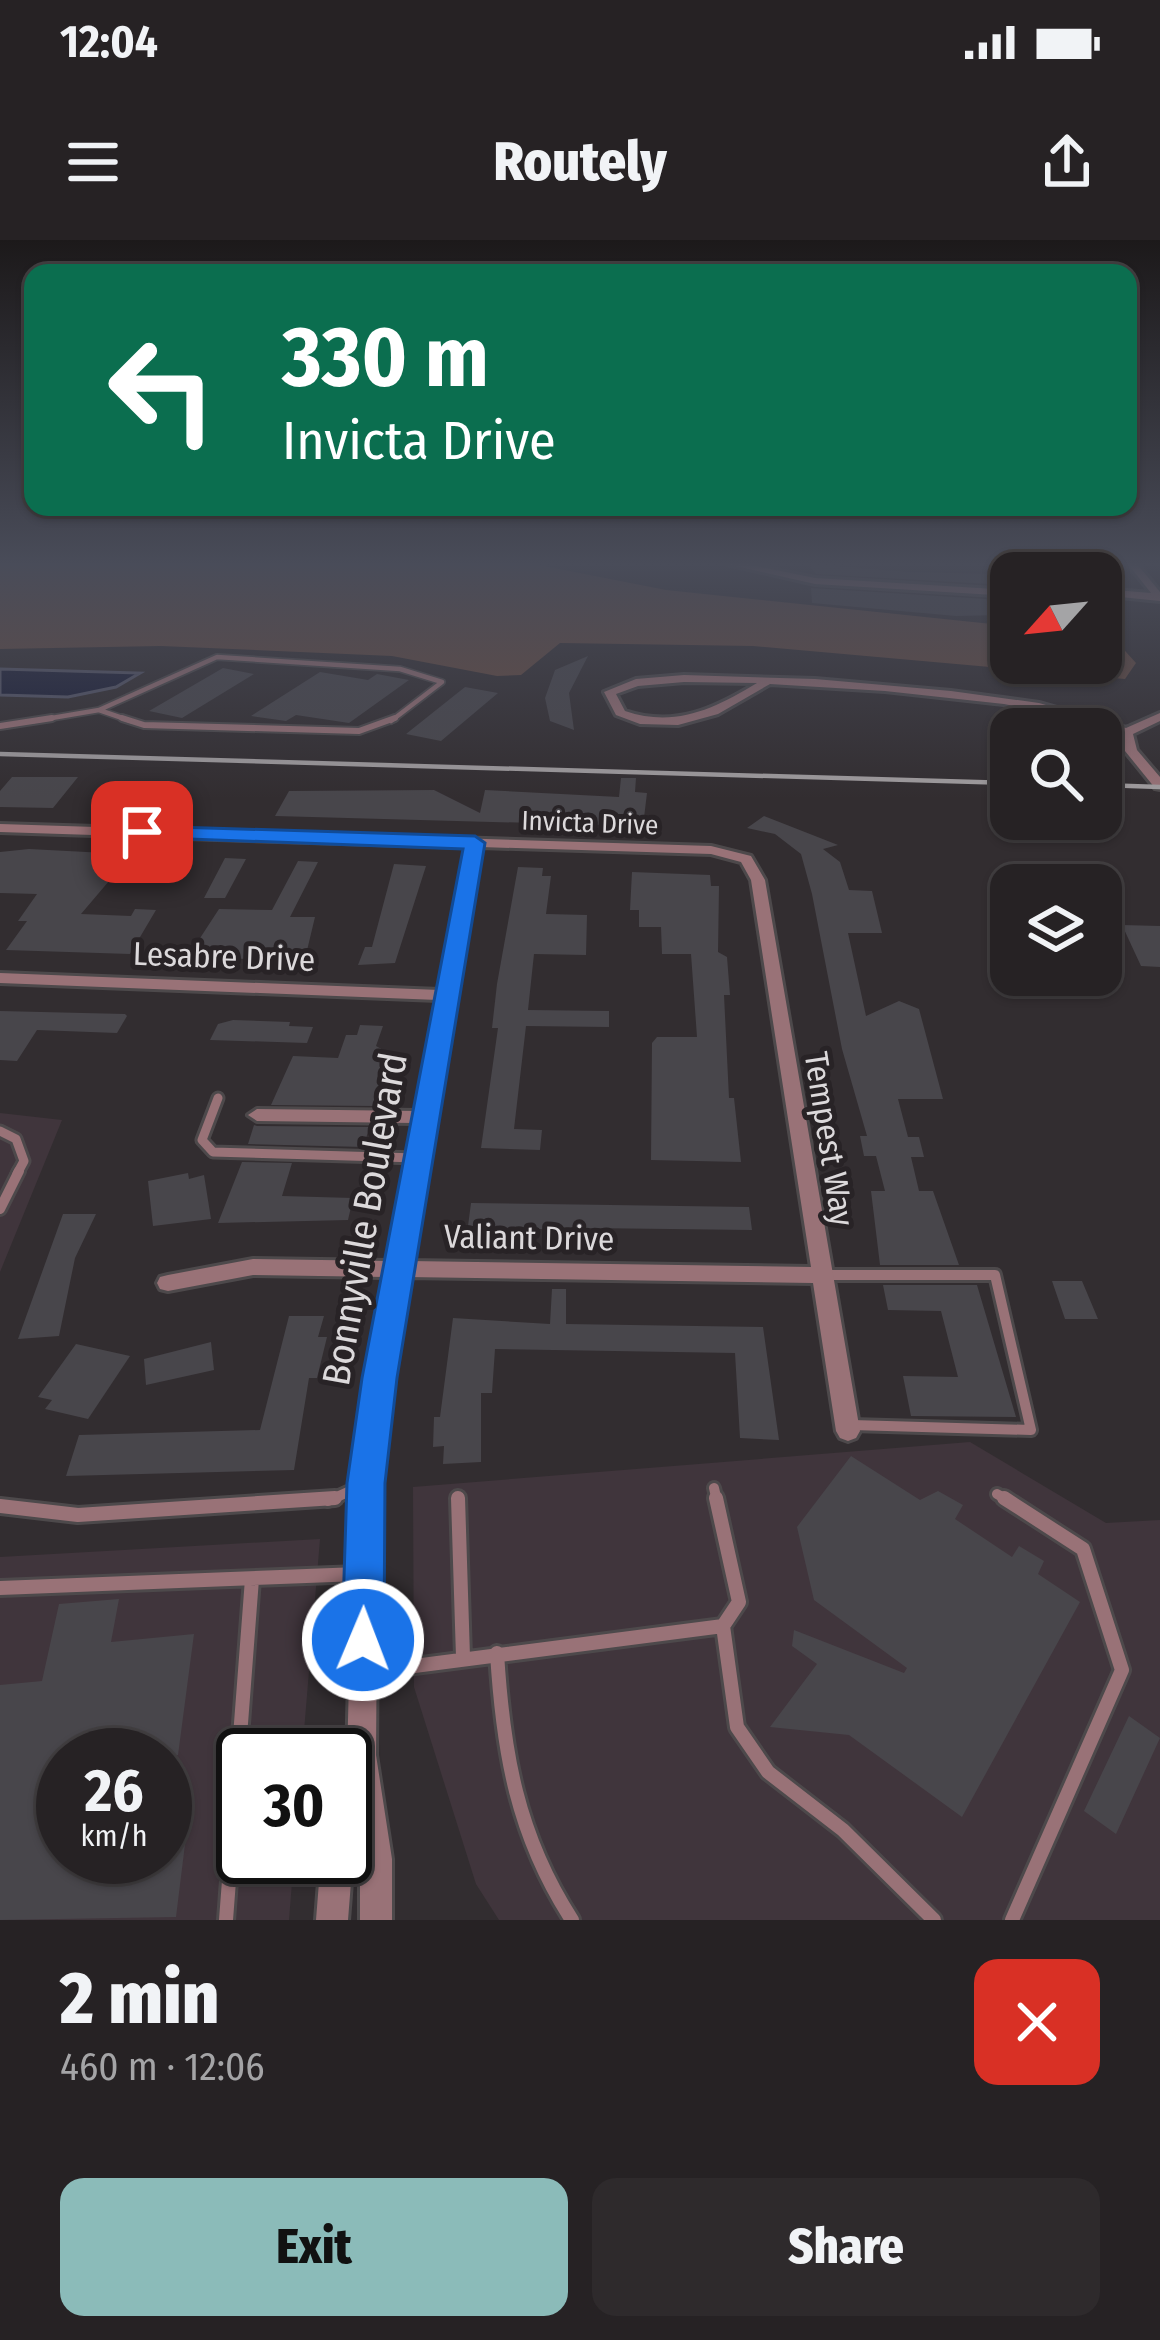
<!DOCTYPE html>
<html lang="en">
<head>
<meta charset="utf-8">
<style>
	:root { --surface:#262224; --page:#2e2a2c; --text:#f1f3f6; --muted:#a4a4a6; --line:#423f41; --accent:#8bbbb9 }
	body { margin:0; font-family:"Fira Sans Condensed",sans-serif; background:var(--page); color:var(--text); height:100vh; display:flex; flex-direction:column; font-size:45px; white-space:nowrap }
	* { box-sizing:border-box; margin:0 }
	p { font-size:39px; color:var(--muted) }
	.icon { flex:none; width:66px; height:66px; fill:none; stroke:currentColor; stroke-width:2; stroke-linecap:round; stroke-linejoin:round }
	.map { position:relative; height:1680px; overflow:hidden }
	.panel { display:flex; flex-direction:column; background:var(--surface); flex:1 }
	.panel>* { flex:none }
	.guide { position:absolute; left:24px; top:24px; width:1113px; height:252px; border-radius:24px; box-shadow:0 3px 9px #0004,0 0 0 3px var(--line); background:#0b6e4f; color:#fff; overflow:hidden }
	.needle { width:78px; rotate:243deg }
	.fabs { position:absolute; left:990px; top:312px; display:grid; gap:24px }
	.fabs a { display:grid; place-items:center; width:132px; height:132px; border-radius:24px; background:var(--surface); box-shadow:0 3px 9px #0004,0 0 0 3px var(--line); font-size:60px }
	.speed { position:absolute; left:36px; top:1488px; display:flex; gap:24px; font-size:60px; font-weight:700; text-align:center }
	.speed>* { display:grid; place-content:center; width:156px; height:156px; border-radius:50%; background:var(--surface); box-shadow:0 3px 9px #0004,0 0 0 3px var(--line); line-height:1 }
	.speed small { font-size:30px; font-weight:400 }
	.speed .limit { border:6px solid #111; border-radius:18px; background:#fff; color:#111 }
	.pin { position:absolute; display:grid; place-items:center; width:102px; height:102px; color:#fff; margin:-51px; border-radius:24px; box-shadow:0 6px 18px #0006 }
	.me { position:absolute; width:132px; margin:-66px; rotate:1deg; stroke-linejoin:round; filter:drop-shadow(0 0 9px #0008) }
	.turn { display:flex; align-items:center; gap:42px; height:252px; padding:0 60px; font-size:54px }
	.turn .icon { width:156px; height:156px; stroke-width:2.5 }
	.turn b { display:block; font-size:84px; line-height:102px }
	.round { display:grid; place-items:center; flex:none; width:126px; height:126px; border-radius:24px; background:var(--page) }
	.head { display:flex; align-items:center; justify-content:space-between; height:204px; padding:0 60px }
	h1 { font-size:72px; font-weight:800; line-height:90px }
	.cta { display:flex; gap:24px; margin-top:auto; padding:24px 60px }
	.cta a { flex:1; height:138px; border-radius:24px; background:var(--accent); color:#111; font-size:48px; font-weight:800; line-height:138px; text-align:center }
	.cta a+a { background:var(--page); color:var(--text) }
	.status { display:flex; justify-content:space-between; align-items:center; height:84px; padding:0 60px; background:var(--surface); direction:ltr }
	.status svg { height:33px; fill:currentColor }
	header { display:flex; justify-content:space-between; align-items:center; height:156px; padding:0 60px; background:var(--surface); font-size:54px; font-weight:800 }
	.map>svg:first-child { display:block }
</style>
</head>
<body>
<div class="status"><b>12:04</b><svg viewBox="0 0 49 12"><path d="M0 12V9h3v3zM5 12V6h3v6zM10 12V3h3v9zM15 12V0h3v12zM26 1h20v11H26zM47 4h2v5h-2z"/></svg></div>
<header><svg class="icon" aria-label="menu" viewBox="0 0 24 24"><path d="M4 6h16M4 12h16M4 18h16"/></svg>Routely<svg class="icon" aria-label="share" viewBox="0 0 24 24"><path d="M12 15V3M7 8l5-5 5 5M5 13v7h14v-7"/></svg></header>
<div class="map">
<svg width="1160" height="1680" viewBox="0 0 1160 1680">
	<rect width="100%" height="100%" fill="#322d30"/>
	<path fill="#40353c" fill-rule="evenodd" d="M0,873l62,7 -62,152z
		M970,1202l136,81 54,-3v400h-661l-23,-36 -62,-197 -1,-200z
		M320,1299l-18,216h-59v102h51l-5,63h-289v-363zM63,1515h102v102h-102z"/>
	<path fill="#674b40" d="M0,324h534l132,26 345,36v37h90v-31h7l28,31 -11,16 -372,-33 -193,-3 -39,32 -24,1 -105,-20 -231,-10 -161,3z"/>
	<path fill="#191c36" stroke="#545568" stroke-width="3" d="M0,429l140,4 -24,14 -48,10 -68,-2z"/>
	<path fill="#48464b" d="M809,324l100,8 83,2 -3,10 -173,-10z
		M811,348l175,11 14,16 -44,1 -144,-13z
		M588,416l-19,37 5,37 -24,-9 -5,-23 10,-28z
		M223,428l31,6 -72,44 -33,-7z
		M320,432l48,8 9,-6 32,6 -60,43 -53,-8 -10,6 -35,-5z
		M465,447l33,6 -57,48 -35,-7z
		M12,537h66l-25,31 -53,-1v-16z
		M621,538h15l-1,14 12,1 -4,33 -368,-10 14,-25 145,-1 46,23 5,-23 134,7z
		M764,576l74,29 -15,4 17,13 9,28 23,1 10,42h-34l18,83 33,-15 20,8 24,90h-45l10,38h11l5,20h-13l8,34h14l26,74h-79l-9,-74h14l-9,-35h-12l-4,-20h7l-25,-87 -30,-155 -11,-40 -26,-20 -28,-6z
		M29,609l115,6 -12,19h-17l-34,40 50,2 4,-7 21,1 -26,44 -124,-4 21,-29h-9l19,-27 -37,-1v-41z
		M225,618l21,1 -21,39h-21z
		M298,621l20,1 -28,55h25l-11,46 -115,-8 30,-46 53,1z
		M394,624l32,2 -31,97 -37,2 7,-18h7z
		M518,627l25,1 -1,8h9l-5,38 41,1 -1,40 -52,-1 -6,56 81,1v16l-83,-1 -12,103 28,1 -2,20 -59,-2 17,-120h-6l5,-44z
		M632,632l78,3 1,11h8l-1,66 9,5 3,38h-6l5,103h5l7,64 -90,-2 1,-117 5,-6h40l-6,-83h-29l-1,-27h-22v-17h-9z
		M1122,685l38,1v41l-19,-1z
		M0,771l125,3 2,2 -10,17 -80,-3 -20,31 -17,-1z
		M233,780l57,2 -1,4 24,1 -6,16 -97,-3 8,-16z
		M360,785l23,1 -7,20 11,6 -13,54 -103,-1 22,-49 45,2 8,-23h11z
		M254,885l3,1 112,1 -5,20 -116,-3z
		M242,922l50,1 -10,33 71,2 -5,22 -130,3z
		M188,933l1,6 15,-4 7,44 -58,7 -5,-45z
		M471,963l278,4 3,23 -165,-2v5l-71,-6 -1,5h-32l1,-6h-16z
		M63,974h33l-21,44 -16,78 -41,3z
		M1052,1041h30l16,38h-33z
		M883,1045h94l39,132 -105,-1 -8,-40 55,1 -17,-66 -53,-1z
		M552,1049h14v35l197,3 16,113 -39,-2 -5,-85 -240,-4 -3,44h-11v69l-38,2 1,-18 -11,1 1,-30h6l13,-99 97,6z
		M289,1076h35l-6,21h9l-10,41h-8l-15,92 -228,6 13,-41 181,-5z
		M211,1102l3,28 -68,15 -2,-26z
		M76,1104l54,12 -42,63 -43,-10 7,-9 -14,-3z
		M851,1216l69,44 18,-9 25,14 -8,14 57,38 7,-11 25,15 -6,13 42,28 -118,215 -113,-82 -79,-8 47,-63 -25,-18 2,-16 110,43 3,-5 -93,-68 -17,-73z
		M119,1359l-8,43 83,-8 -16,121h-115v102h102v-34l23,-3 -12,97 -176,3v-235l42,-4 17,-77z
		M1129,1476l31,22 -44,96 -32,-23z"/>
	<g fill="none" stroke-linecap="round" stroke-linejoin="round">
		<g stroke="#4d494b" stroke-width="8">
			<path id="lane-far4" d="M99,470l32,11
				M99,470l118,-53 183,12 42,13 -51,39
				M34,481l65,-11"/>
		</g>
		<g stroke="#4d494b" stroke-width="10">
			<path id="lane-far3" d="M122,478l22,7 215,6 36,-13
				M0,486l52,-8"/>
		</g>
		<g stroke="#4d494b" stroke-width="15">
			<path id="lane-far2" d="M218,858l-16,42 11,12 204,6
				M0,891l16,8 8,22 -7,13"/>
		</g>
		<g stroke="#4d494b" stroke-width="16">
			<path id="lane-far1" d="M0,969l19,-38
				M822,1035h173l36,155 -179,-5
				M714,1248l3,13
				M997,1254l12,7
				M328,1261l33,-15"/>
		</g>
		<g stroke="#4d494b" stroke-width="20">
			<path id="lane" d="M458,1258l5,159
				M716,1258l23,104 -16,24
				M1004,1258l79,51 39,121 -110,250
				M0,1266l78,9 257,-17
				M0,1348l359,-14
				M497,1413c6,99 20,182 75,267
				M368,1432l355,-46 14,101 31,45 75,58 91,90
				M226,1680l26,-341"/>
		</g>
		<g stroke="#4d494b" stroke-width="6">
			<path id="street" d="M727,324h19l69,14 196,12v6l-196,-12z
				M1128,324h9l23,28v9l-59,-6v-6l50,4z
				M684,435l131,4 136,12 88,12 87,25 34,-15v8l-27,13 4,16 23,27v12l-5,-1 -30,-37 -4,-17 -64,-20 -53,-10 -119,-13 -115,-7 -52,30 -40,11 -38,-1 -24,-9 -12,-23 32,-13zM684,442l73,1c-43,26 -82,45 -132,28l-9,-17 22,-8z
				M0,584l711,22 40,10 14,24 95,551 -4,7 -8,3 -8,-3 -4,-7 -23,-148 -406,-6 -29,206 -2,272 16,104v61h-32v-61l-3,-27 -12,7 9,-356 31,-206 -132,-2 -85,16 -8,-2 -3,-6 3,-6 8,-2 85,-16 135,2 26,-138 -157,-2 -9,-6 9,-6 160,2 21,-111 -438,-17v-10l440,17 27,-143 -467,-15zM481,607l230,7 30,8 10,18 60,387 -402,-6z
				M345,1605l8,12 -5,63h-32l5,-63h24z"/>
		</g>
		<use href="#lane-far4" stroke="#997277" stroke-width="4.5"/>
		<use href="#lane-far3" stroke="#997277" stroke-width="6"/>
		<use href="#lane-far2" stroke="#997277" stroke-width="9"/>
		<use href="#lane-far1" stroke="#997277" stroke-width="10"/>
		<use href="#lane" stroke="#997277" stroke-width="14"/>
		<use href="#street" fill="#997277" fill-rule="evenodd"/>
		<path stroke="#a19d9f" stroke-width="4.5" d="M0,514l1011,29
			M1101,545l59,2"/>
	</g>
	<linearGradient id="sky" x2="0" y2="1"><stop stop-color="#1c191a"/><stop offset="0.58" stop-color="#494c59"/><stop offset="1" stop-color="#494c59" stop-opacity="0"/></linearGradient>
	<rect width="1160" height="559" fill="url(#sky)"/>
	<path fill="#1a73e8" stroke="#114b97" stroke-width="3" d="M142,586l333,10 10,7 -88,535 -12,105 -1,157 -6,14 -15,6 -14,-6 -7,-14 5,-157 15,-105 101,-529 -328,-12 -3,-5z"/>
	<g text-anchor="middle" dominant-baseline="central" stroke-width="10" stroke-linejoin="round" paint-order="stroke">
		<g font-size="27" fill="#dcd9db" stroke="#282326">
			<text transform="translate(590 583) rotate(2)">Invicta Drive</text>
		</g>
		<g font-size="33" fill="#dcd9db" stroke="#282326">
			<text transform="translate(224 717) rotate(2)">Lesabre Drive</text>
			<text transform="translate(829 899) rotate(81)">Tempest Way</text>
			<text transform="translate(529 998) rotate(1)">Valiant Drive</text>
		</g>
		<g font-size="39" fill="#dcd9db" stroke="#282326">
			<text transform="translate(365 979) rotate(-80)">Bonnyville Boulevard</text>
		</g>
	</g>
</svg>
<div class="fabs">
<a><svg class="needle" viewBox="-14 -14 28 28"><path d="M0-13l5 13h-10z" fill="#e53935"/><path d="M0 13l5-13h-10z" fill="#a4a4a6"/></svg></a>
<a><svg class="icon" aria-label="search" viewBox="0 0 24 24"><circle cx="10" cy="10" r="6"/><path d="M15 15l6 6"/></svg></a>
<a><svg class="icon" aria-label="layers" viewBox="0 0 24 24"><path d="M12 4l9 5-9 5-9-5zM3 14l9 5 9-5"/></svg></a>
</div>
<div class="speed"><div>26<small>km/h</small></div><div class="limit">30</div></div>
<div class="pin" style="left:142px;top:592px;background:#d93025"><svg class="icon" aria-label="arrive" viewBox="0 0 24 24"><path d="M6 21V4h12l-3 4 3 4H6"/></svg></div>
<svg class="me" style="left:363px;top:1400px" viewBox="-20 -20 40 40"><circle r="17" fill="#1a73e8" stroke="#fff" stroke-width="3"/><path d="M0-11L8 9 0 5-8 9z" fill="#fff"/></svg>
<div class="guide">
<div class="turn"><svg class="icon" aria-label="left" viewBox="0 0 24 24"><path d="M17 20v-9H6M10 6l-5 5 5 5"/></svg><div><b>330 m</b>Invicta Drive</div></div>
</div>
</div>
<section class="panel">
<div class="head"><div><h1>2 min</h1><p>460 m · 12:06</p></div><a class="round" style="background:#d93025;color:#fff"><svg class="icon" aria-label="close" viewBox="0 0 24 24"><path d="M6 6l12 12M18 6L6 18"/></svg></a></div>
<div class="cta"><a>Exit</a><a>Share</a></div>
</section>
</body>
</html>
